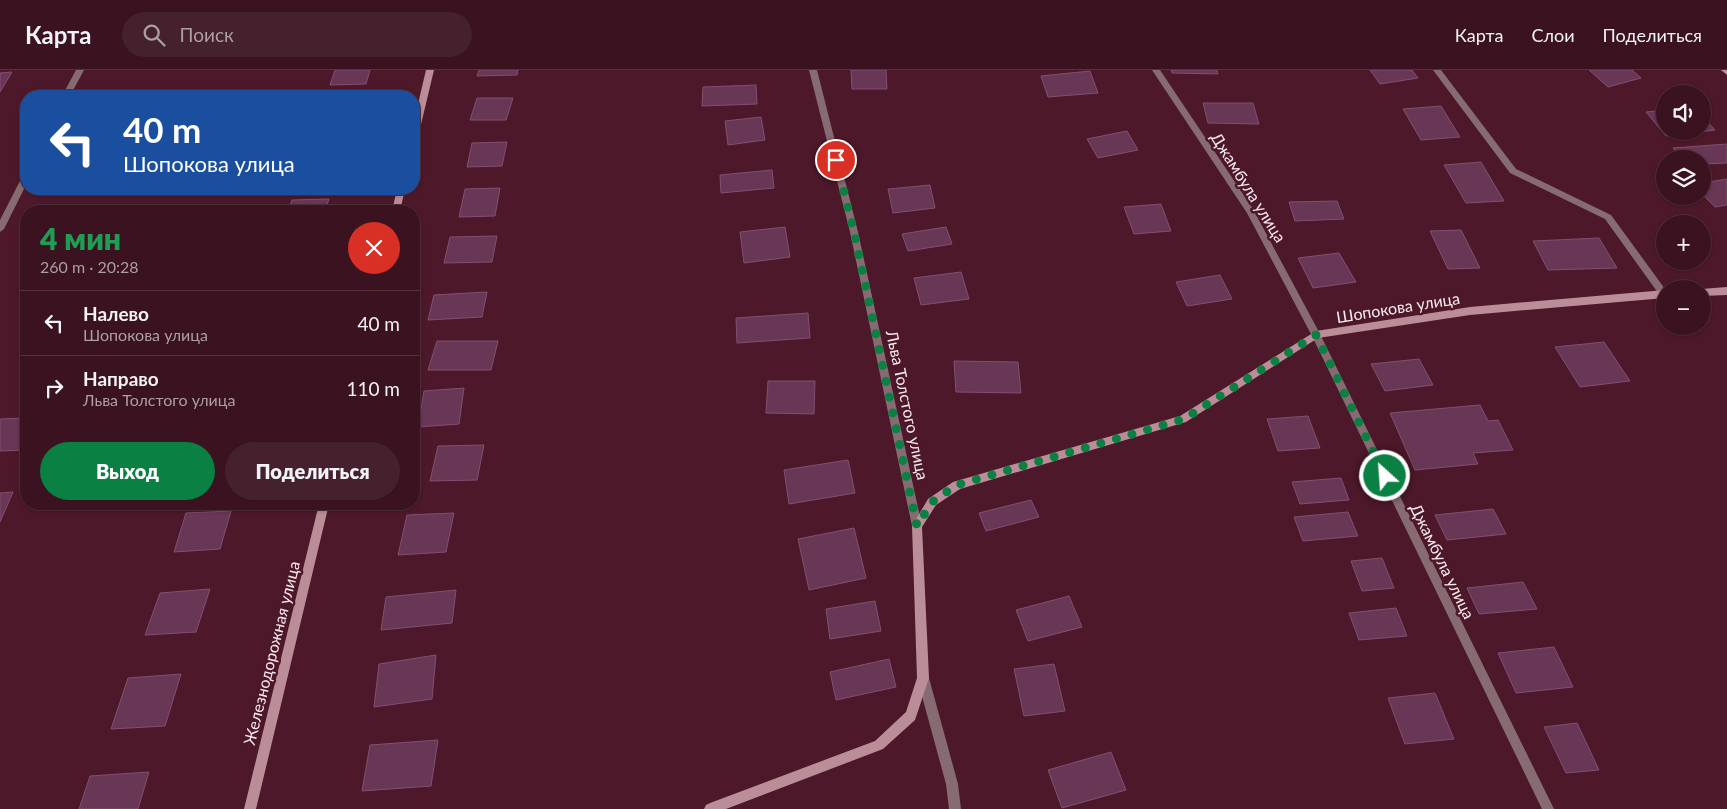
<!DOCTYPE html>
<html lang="ru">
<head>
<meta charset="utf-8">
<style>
	:root { --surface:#3a1220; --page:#45202d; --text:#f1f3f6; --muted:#ab9ea5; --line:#54323e; --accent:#0b8043 }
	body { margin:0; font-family:Lato,sans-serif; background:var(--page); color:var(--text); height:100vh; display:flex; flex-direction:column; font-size:19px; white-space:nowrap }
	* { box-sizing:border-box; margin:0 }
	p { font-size:16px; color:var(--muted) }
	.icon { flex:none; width:28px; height:28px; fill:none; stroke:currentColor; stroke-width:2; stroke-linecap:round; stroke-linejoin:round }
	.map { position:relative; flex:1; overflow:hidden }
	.details { position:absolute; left:20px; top:135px; width:400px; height:305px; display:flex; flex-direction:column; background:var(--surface); border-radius:20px; box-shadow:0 1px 4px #0004,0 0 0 1px var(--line) }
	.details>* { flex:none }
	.guide { position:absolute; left:20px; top:20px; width:400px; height:105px; border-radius:20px; box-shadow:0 1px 4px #0004,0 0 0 1px var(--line); background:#1a4fa0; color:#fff; overflow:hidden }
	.fabs { position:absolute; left:1656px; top:15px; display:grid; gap:10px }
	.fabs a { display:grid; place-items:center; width:55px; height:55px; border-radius:50%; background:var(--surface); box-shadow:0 1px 4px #0004,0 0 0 1px var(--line); font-size:25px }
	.pin { position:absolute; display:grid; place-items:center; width:42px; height:42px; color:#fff; margin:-21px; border:2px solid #fff; border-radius:50%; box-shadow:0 1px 5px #0007 }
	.me { position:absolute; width:55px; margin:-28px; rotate:334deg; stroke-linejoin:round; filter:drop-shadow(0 0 4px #0008) }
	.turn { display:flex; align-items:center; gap:18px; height:105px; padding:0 20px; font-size:22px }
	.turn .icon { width:65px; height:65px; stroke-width:2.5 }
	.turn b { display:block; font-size:35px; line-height:42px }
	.round { display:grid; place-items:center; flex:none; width:52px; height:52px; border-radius:26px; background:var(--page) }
	.overview { display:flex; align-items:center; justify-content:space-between; height:85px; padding:0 20px }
	h1 { font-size:30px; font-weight:800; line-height:38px; color:#1e9e55 }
	.cta { display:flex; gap:10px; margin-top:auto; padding:10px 20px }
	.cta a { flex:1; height:58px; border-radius:30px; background:var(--accent); color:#fff; font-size:20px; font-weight:800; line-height:58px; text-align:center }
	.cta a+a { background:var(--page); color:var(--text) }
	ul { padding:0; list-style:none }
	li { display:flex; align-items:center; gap:15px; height:65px; padding:0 20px; border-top:1px solid var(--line) }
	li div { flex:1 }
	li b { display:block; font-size:19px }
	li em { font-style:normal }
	header { display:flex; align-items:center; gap:30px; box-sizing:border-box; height:70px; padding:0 25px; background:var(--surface); border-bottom:1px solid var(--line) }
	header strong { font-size:24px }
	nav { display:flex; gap:28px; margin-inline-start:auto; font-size:18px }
	.search { width:350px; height:45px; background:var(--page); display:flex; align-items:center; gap:12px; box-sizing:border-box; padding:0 18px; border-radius:28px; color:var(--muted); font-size:19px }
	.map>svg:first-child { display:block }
</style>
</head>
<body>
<header>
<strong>Карта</strong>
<div class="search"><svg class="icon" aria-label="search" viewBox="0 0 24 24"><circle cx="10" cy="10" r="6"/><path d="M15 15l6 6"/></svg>Поиск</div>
<nav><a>Карта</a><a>Слои</a><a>Поделиться</a></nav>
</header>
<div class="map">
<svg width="1727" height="739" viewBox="0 0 1727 739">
	<rect width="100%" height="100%" fill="#4d182a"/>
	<path fill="#683756" stroke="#834f70" d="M335,0h35l-4,14 -36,1z
		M479,0h39l-1,5 -40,1z
		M851,0h35l1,19h-35z
		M1171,0h46l1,4 -46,-1z
		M1370,0h42l6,8 -38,6z
		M1589,0h43l9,8 -33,9z
		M1090,1l8,22 -50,4 -7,-21z
		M12,2l-12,20v-19z
		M756,15l1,19 -55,2 1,-19z
		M477,28h36l-7,22h-36z
		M1203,33h50l6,21 -51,-1z
		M1441,36l19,31 -39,3 -18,-31z
		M1665,40v21h37v-15l13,14 -49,6 -20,-24z
		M761,47l4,23 -37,5 -3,-24z
		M1127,61l11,19 -40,8 -11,-19z
		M507,72l-5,24 -35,1 5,-24z
		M1727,74v19l-25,1v-5h-20l-9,-11z
		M1481,92l23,39 -38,2 -22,-38z
		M772,100l2,18 -53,5 -1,-18z
		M1727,109v26l-12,2 -13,-13v-11z
		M930,115l5,23 -42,5 -5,-24z
		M500,118l-5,28 -36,1 6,-28z
		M329,129l-4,12h-37l4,-11z
		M1337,131l7,18 -49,2 -6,-19z
		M1161,134l10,27 -37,3 -10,-27z
		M785,157l5,30 -46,6 -4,-31z
		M946,157l6,17 -44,7 -6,-17z
		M1461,160l19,38 -32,1 -18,-38z
		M497,166l-5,26 -48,1 6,-26z
		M1599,168l18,30 -69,2 -15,-29z
		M1339,183l17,29 -43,6 -15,-30z
		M961,202l8,27 -48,6 -7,-27z
		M1220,205l12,24 -45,7 -11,-24z
		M487,222l-5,25 -54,3 6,-25z
		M808,243l2,25 -73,5 -1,-25z
		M437,271h61l-7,29h-63z
		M1604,272l26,39 -50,6 -25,-40z
		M1419,289l14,26 -48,6 -14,-27z
		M954,291l64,1 3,31 -65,-1z
		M768,311h47l-1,33 -48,-1z
		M464,318l-5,36 -41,3 6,-36z
		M1480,335l8,16 10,-1 15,30 -40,3 5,11 -63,6 -25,-57z
		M1308,346l12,32 -42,3 -11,-32z
		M26,348v32l-26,1v-32z
		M484,375l-7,35 -47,1 8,-35z
		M848,390l7,33 -66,11 -5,-34z
		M1341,408l8,22 -49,4 -8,-22z
		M13,422l-13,30v-29z
		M1031,430l8,17 -53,14 -7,-18z
		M1493,439l13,25 -59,6 -12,-25z
		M231,441l-11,38 -46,3 12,-39z
		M1348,442l10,24 -55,5 -9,-24z
		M454,443l-8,39 -48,3 9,-40z
		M854,458l12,50 -57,12 -11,-51z
		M1382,488l12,30 -32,3 -11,-30z
		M1523,512l14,27 -58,5 -12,-26z
		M210,519l-14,43 -51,3 15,-42z
		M456,520l-4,33 -71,7 5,-33z
		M1069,526l13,31 -54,14 -12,-31z
		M875,531l6,30 -51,8 -4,-30z
		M1396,538l11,28 -48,4 -10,-27z
		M1554,577l19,40 -57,6 -18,-40z
		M436,585l-4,44 -58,8 5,-43z
		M889,589l7,28 -60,13 -6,-28z
		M1054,594l11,47 -41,5 -10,-47z
		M181,604l-16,52 -54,3 17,-51z
		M1435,623l19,46 -49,5 -17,-46z
		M1577,653l22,47 -33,3 -22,-46z
		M438,670l-7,46 -69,5 8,-46z
		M1111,682l15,38 -64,18 -14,-38z
		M149,702l-11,37h-59l11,-33z"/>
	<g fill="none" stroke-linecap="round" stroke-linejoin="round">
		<path fill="#876b72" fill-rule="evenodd" d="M76,0h8l-14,26h-8z
			M809,0h8l41,162 64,294 -1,3 -4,2 -4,-2 -1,-3 -62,-294z
			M1152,0h8l93,139 66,123 235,477h-12l-230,-473 -65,-123z
			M1433,0h8l75,99 95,46 54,74v8h-4l-56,-78 -95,-46z
			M26,104v11l-22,44 -4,3v-12l22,-43z
			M923,602l4,2 2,4 29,106 3,25h-12l-3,-25 -29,-106 2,-4z"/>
		<path fill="#ba8d98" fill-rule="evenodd" d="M426,0h8l-16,67 -4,3v-19z
			M1721,0h6v5z
			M397,119h8l-5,22h-8z
			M1727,217v8l-25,1v-7h-1z
			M1665,220v8l-195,17 -152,23 -132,84 -226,67 -24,16 -14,22 7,151 -14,42 -32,29 -157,60h-22l2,-4 4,-2 165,-62 31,-29 11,-34 -5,-152 16,-27 25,-17 227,-66 136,-85 154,-24z
			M319,434h10l-73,305h-12z"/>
	</g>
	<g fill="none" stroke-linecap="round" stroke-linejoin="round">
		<path stroke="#0b8043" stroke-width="9" stroke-dasharray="0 16.2" d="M836,90l18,72 63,294 15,-24 25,-17 227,-66 132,-84 69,141"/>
	</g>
	<g text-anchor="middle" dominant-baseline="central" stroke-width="5" stroke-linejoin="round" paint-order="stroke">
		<g font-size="16" fill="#fbecef" stroke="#4d182a">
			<text transform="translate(1249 117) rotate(58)">Джамбула улица</text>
			<text transform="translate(1398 237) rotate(-9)">Шопокова улица</text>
			<text transform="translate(908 335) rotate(78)">Льва Толстого улица</text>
			<text transform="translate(1443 491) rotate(64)">Джамбула улица</text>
			<text transform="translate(271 583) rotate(-76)">Железнодорожная улица</text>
		</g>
	</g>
</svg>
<div class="fabs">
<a><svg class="icon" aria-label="sound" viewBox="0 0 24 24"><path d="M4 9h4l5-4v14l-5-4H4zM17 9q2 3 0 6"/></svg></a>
<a><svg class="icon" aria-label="layers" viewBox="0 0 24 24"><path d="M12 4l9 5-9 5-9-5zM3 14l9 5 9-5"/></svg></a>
<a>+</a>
<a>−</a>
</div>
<div class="pin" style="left:836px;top:90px;background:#d93025"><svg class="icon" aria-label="arrive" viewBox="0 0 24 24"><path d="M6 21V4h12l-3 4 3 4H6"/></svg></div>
<svg class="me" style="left:1385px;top:406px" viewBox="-20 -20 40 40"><circle r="17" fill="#0b8043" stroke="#fff" stroke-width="3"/><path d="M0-11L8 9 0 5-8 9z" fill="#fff"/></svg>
<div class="guide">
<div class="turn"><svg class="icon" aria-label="left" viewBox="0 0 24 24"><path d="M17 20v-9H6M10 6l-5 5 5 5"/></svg><div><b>40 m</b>Шопокова улица</div></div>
</div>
<section class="details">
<div class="overview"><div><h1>4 мин</h1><p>260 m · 20:28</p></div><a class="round" style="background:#d93025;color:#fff"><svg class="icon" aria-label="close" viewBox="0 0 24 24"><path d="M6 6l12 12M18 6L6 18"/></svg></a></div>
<ul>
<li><svg class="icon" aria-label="left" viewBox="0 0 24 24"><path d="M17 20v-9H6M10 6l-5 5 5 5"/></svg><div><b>Налево</b><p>Шопокова улица</p></div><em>40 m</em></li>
<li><svg class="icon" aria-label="right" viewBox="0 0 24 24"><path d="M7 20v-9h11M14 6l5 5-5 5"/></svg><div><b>Направо</b><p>Льва Толстого улица</p></div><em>110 m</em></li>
</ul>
<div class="cta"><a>Выход</a><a>Поделиться</a></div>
</section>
</div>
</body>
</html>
